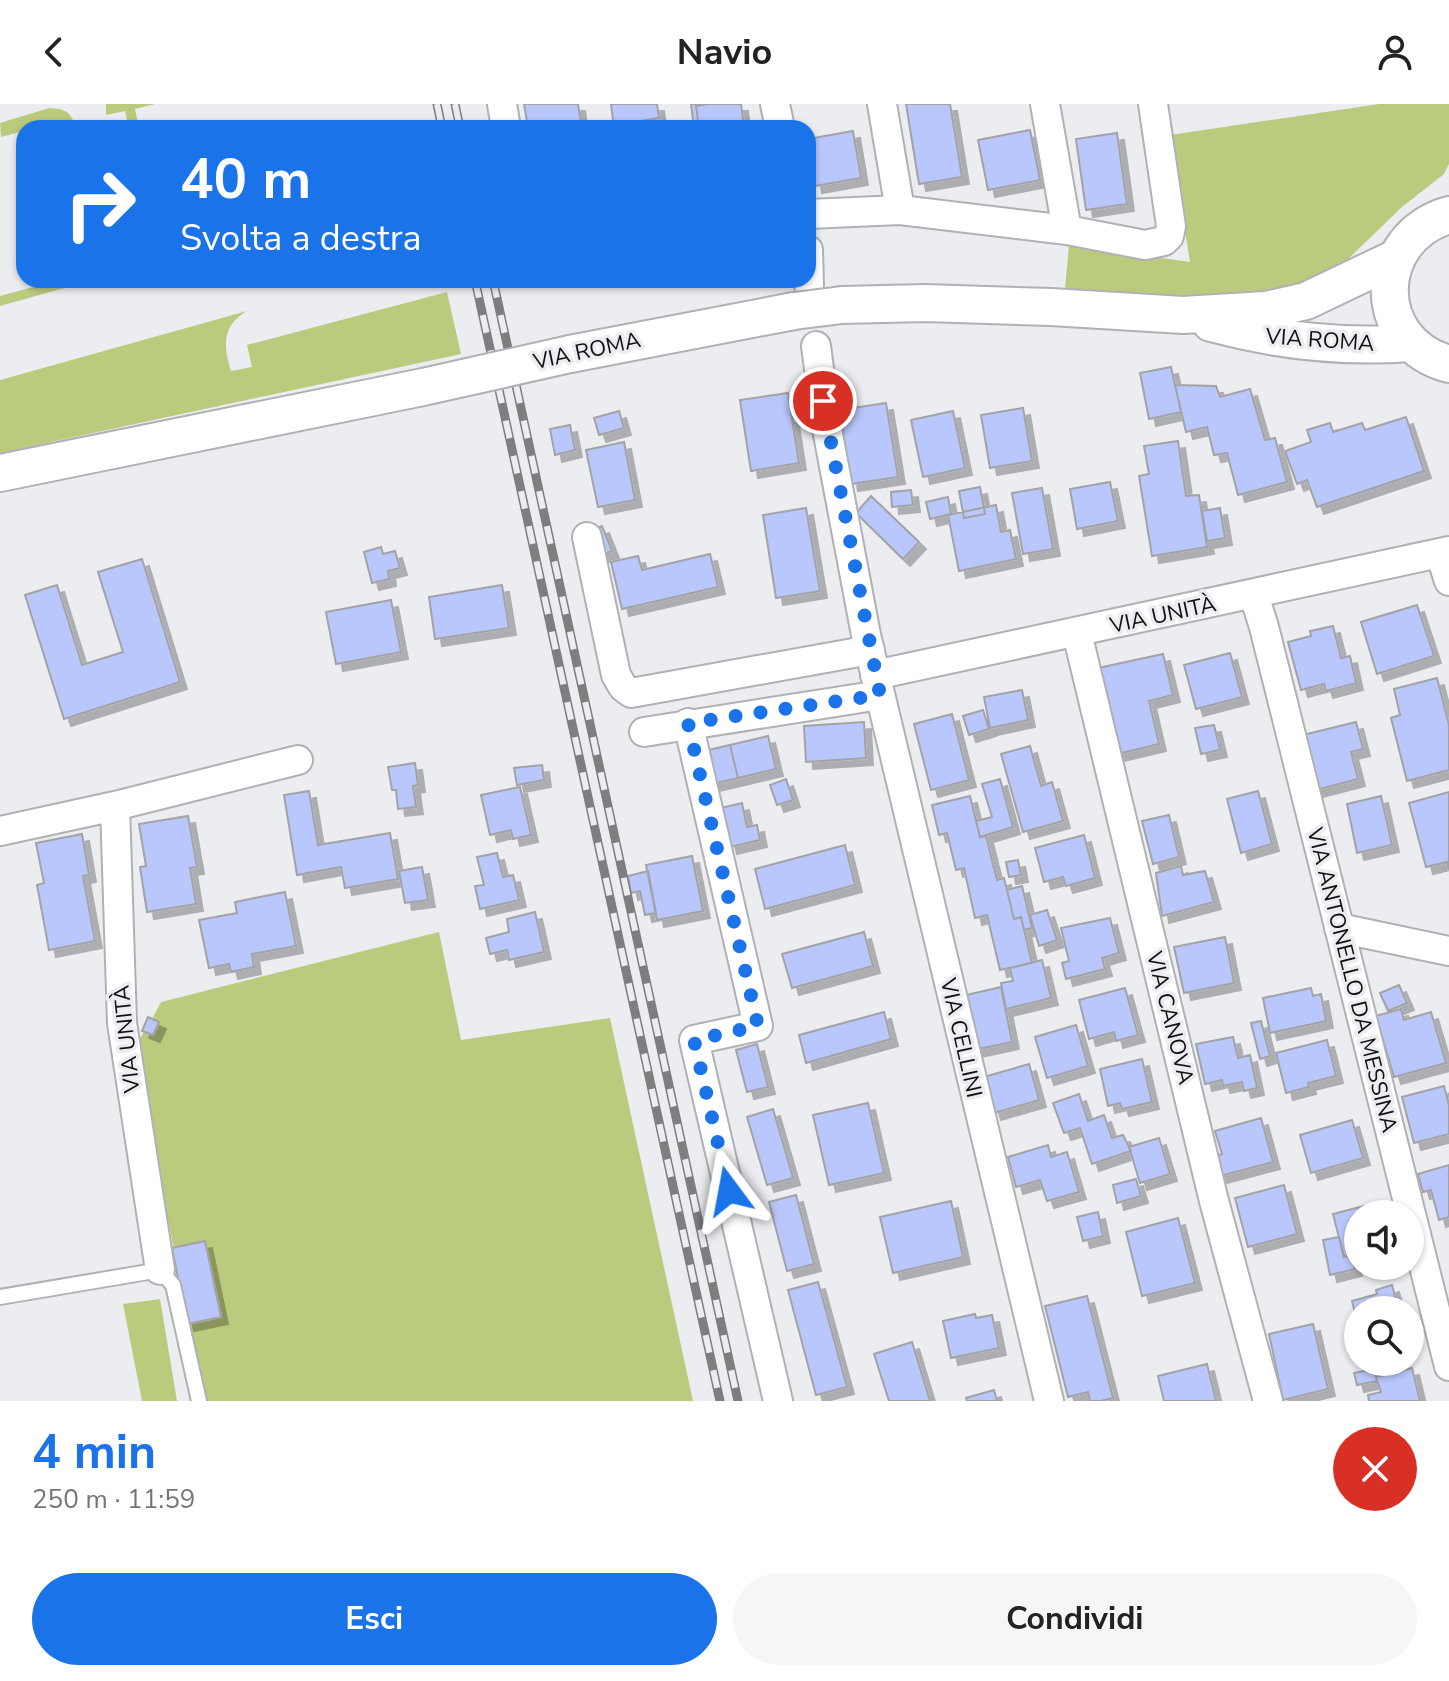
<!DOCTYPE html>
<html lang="it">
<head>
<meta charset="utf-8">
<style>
	:root { --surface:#fff; --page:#f6f6f6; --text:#222; --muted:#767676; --accent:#1a73e8 }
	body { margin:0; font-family:"Nunito Sans",sans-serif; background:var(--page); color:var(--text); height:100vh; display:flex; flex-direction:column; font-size:30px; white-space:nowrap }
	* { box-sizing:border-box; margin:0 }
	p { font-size:26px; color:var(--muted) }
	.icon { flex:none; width:44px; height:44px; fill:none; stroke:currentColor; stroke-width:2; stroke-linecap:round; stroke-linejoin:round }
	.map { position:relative; height:1297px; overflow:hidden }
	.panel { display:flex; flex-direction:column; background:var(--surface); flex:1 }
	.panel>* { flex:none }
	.banner { position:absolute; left:16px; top:16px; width:800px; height:168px; border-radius:24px; box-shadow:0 2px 6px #0004; background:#1a73e8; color:#fff; overflow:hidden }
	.controls { position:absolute; left:1344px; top:1096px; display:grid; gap:16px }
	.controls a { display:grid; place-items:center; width:80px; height:80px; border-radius:50%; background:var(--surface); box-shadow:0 2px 6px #0004; font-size:40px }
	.pin { position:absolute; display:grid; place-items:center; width:68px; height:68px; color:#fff; margin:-34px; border:4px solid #fff; border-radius:50%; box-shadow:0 2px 8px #0007 }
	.me { position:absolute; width:88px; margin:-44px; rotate:347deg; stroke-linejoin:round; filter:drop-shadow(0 0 6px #0008) }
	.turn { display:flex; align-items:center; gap:28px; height:168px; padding:0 32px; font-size:36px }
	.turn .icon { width:104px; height:104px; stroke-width:2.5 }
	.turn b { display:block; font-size:56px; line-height:68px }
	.round { display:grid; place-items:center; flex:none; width:84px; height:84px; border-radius:42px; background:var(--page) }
	.overview { display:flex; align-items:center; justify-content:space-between; height:136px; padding:0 32px }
	h1 { font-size:48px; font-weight:700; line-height:60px; color:var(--accent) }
	.cta { display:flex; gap:16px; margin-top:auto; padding:16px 32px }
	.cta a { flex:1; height:92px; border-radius:48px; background:var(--accent); color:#fff; font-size:32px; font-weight:700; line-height:92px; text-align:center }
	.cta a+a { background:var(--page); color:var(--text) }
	header { display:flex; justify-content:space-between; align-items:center; height:104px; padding:0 32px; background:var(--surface); font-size:36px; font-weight:700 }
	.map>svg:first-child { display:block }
</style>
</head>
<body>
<header><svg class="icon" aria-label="back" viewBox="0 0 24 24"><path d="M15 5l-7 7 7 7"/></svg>Navio<svg class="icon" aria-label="person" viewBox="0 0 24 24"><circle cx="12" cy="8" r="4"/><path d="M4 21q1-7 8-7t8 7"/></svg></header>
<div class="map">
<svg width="1449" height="1297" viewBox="0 0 1449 1297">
	<defs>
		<filter id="shadow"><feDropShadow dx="7" dy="7" stdDeviation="0" flood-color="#0004"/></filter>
	</defs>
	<rect width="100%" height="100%" fill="#ecedf1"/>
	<path fill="#bbcb7d" d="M106,0h49l-20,5 4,19h-10l-4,-17 -19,4z
		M1379,0h70v60l-5,10 -42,33 -59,57 -62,32 -124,6 -92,-13 4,-44 121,17 -20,-127z
		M49,4c13,1 19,1 25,14l-3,6h-17l-2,-5 -28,5v3l-23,6 -1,-14z
		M59,176h34l-93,26v-10z
		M447,188l14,62 -461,99v-73l247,-69c-25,14 -24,35 -16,60l21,-4 -5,-22z
		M439,828l22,108 149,-22 83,383h-490l-68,-354 9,-15 9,3 6,-13 -7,-3 9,-17z
		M160,1195l17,102h-35l-19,-97z"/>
	<path fill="#bac7fc" stroke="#a2a3a7" stroke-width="2" filter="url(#shadow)" d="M524,0h54l3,18 -53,6z
		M611,0h46l2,14 -25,4 1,6h-21z
		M691,0h17l-12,2 3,22h-5z
		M708,0h33l3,23 -45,1 -3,-22z
		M906,0h44l12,73 -43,7z
		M1030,26l10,50 -52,10 -10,-50z
		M853,27l8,47 -46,8 -7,-47z
		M1117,29l10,71 -41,6 -10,-71z
		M1171,263l10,45 -32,7 -9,-46z
		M1175,281l41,1 4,11 30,-8 15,51 10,-2 12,44 -49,13 -11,-42 -13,2 -7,-28 -21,5z
		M788,289l11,70 -48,8 -11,-71z
		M886,299l12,74 -47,7 -11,-74z
		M1023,304l9,53 -42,7 -9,-53z
		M619,307l5,17 -25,7 -5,-17z
		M953,307l12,57 -42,9 -12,-57z
		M1406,313l18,54 -107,36 -10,-27 -10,4 -12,-33 26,-9 -4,-12 23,-7 3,9 29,-9 3,7z
		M570,321l5,25 -20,5 -5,-26z
		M1178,337l8,55 13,-1 8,52 -55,9 -13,-80 10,-2 -5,-28z
		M624,338l11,58 -37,7 -12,-57z
		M1110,378l8,39 -41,8 -7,-40z
		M980,383l5,27 -21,4 -5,-27z
		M1042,384l11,61 -30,5 -11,-61z
		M911,386l2,15 -21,2 -1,-15z
		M871,392l48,46 -16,17 -47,-46z
		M948,393l3,17 -21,5 -4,-17z
		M996,401l5,27 9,-2 6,29 -57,12 -11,-56z
		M806,404l14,83 -44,7 -13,-83z
		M1220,404l5,30 -18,3 -5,-30z
		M602,422l10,25 -10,4 -15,-23z
		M381,443l2,7 12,-3 5,17 -12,3 1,8 -17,4 -8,-31z
		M710,450l8,33 -96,22 -11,-47 27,-6 4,14z
		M142,455l38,123 -116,37 -39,-124 32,-10 25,80 41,-13 -25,-80z
		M502,481l7,43 -74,11 -6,-42z
		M391,496l10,52 -65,12 -10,-52z
		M1417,501l17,51 -57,18 -16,-52z
		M1333,522l8,32 9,-2 6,27 -30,8 -2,-7 -23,6 -13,-48 23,-6 -1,-5z
		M1230,549l12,44 -46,12 -12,-44z
		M1163,550l10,41 -24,6 10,43 -42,10 -19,-86z
		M1437,574l12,47v45l-42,11 -16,-63 9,-3 -6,-26z
		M1022,586l6,30 -38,8 -6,-31z
		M983,606l6,19 -20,6 -6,-19z
		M952,610l17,66 -38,10 -17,-66z
		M864,618l2,36 -60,4 -2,-36z
		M1356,618l7,27 -12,3 7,27 -42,11 -13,-55z
		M1214,621l6,25 -19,4 -6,-26z
		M768,632l8,33 -38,9 -8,-33z
		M730,641l8,33 -30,7 -8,-33z
		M1030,642l11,40 11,-4 11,39 -40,11 -22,-78z
		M415,659l3,22 -5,1 3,21 -18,2 -2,-19h-4l-4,-23z
		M542,661l2,15 -27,5 -3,-17z
		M786,675l7,21 -16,5 -7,-20z
		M1000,675l13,48 -33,10 -4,-16 16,-4 -10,-33z
		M520,683l11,48 -18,4 -2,-9 -21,5 -9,-40z
		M309,687l9,54 72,-12 8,46 -53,9 -4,-21 -44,8 -13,-80z
		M1258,687l14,53 -31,9 -14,-54z
		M1449,688v78l-2,-8 -21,5 -17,-64z
		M970,692l10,41 6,-1 11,44 7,-2 10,41 7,-2 11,46 -32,7 -13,-55 -12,3 -11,-50 -8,2 -9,-37 -8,2 -7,-30z
		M1381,692l11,49 -35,8 -10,-49z
		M742,699l5,24 10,-2 3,15 -30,7 -9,-39z
		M1169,711l10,42 -26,7 -11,-43z
		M188,712l9,51 -7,1 6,36 -49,8 -7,-45 6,-1 -7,-42z
		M82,730l7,41 -6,1 12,65 -46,9 -12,-65 7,-2 -8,-40z
		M1084,731l11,43 -29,8 -3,-9 -19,5 -9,-34z
		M845,741l10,40 -90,24 -10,-40z
		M497,749l6,24 10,-2 6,25 -39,9 -5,-23 9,-1 -7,-28z
		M692,752l11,55 -46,9 -11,-55z
		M1018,756l3,15 -12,2 -3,-15z
		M1181,762l2,9 22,-4 9,31 -52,14 -6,-43z
		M422,763l6,33 -23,3 -6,-32z
		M648,767l8,42 -11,2 -5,-24 -9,2 -3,-17z
		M1022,782l10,42 -8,2 -3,-13 -7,2 -7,-29z
		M285,788l11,54 -44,8 2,13 -23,5 -2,-8 -20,4 -10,-48 38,-7 -2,-11z
		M1047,806l10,30 -18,6 -9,-31z
		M535,808l9,40 -35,8 -2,-10 -17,4 -4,-16 23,-6 -2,-13z
		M1110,814l9,35 -17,5 3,11 -39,10 -4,-16 7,-2 -8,-33z
		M864,828l9,34 -81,22 -10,-34z
		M1225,833l9,46 -50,10 -10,-46z
		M1042,856l9,38 -45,11 -5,-26 12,-2 -3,-13z
		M1399,881l8,18 -19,8 -8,-18z
		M1001,883l11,55 -38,8 -12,-54z
		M1125,884l13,47 -22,6 -2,-9 -25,7 -10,-39z
		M1311,884l2,8 8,-2 5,27 -56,12 -7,-35z
		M1401,905l3,11 27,-8 15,51 -52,14 -18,-61z
		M884,908l7,27 -85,24 -7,-28z
		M148,913l11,5 -6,13 -11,-4z
		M1261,917l9,35 -10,3 -9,-36z
		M1076,921l12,41 -41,12 -12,-41z
		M1233,933l5,21 12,-3 7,33 -13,3 -2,-9 -19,4 -1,-6 -17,4 -9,-40z
		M1327,936l9,36 -28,7 1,4 -23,6 -10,-40z
		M757,940l11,43 -21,5 -11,-42z
		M1142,955l10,43 -30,7 -2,-6 -12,3 -8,-37z
		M1029,960l10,36 -45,13 -10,-36z
		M1444,982l5,19v29l-35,9 -12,-46z
		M1079,990l9,27 16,-6 8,23 11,-3 8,16 -39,13 -12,-36 -16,5 -11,-30z
		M868,999l16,70 -55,12 -16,-70z
		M773,1005l20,69 -26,7 -20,-68z
		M1261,1014l12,44 -53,14 -6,-20 8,-2 -7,-23z
		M1352,1016l11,38 -52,15 -11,-38z
		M1159,1034l11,36 -30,9 -11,-36z
		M1048,1041l3,12 16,-5 12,40 -32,9 -7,-21 -24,7 -8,-30z
		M1449,1061v52l-10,3 -8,-30 -8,2 -5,-18z
		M1136,1075l5,17 -24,7 -4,-18z
		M1284,1081l13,49 -49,13 -13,-49z
		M796,1091l18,69 -27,7 -18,-69z
		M951,1097l12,56 -70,16 -13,-56z
		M1364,1102l2,8h-8v39l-14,4 -11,-43z
		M1098,1108l5,24 -20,5 -6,-24z
		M1178,1114l17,65 -53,13 -16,-64z
		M1339,1133l5,20 8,-2 3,14 -25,6 -7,-35z
		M205,1137l16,76 -34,7 -15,-76z
		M818,1178l29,105 -31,8 -28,-105z
		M1392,1181l7,25h-41v15l-6,-24 25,-7 -1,-4z
		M1087,1192l26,102 -12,3h-11l-2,-9 -20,5 -23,-91z
		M975,1210l1,4 16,-3 7,33 -48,10 -8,-37z
		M1313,1220l15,65 -45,11 -14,-66z
		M912,1238l18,59h-41l-15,-47z
		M1207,1260l9,37h-52l-6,-25z
		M1412,1264l8,33h-51l-1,-6 13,-3 -5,-15z
		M1374,1265l3,12 -20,4 -3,-12z
		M994,1286l3,11h-30l-1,-3z"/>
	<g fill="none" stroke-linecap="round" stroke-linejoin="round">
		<g stroke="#b0b1b4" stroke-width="18">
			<path id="service" d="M0,1193l160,-27 13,15 26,116"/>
		</g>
		<g stroke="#b0b1b4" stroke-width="32">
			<path id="minor" d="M502,0l4,24
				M775,0l5,24
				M882,0l18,106
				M1045,0l22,126
				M808,110l92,-4 167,20 78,15 19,-4 5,-5 2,-10 -18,-122
				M808,146l1,35
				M816,242l11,83 39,206 183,766
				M587,433l29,138 7,12 8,6 239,-43
				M1440,449l9,28
				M1254,491l10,32 185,739
				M1077,529l137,568 54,200
				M875,571l574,-124
				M688,619l70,303 -64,14 84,361
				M644,628l236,-37
				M115,702l7,217 38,247
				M0,727l115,-25 183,-46
				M1339,824l110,23"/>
		</g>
		<g stroke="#b0b1b4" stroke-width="40">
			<path id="tertiary" d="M1449,111c-78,23 -80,127 0,149
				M842,201l83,-2 126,4 132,8 83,-5 40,-9 90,-43
				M1211,219c66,18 132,25 200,20
				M570,250l224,-43
				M0,369l423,-86"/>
		</g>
		<use href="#service" stroke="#fff" stroke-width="14"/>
		<use href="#minor" stroke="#fff" stroke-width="28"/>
		<use href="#tertiary" stroke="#fff" stroke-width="36"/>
		<g stroke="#7e7e81" stroke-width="9">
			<path id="rail" d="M437,0l5,24
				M455,0l5,24
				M475,176l245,1121
				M493,176l245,1121"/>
		</g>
		<use href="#rail" stroke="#ecedf1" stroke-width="6" stroke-dasharray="18" stroke-linecap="butt"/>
		<g stroke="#b0b1b4" stroke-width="40" stroke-linecap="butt">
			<path id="tertiary-bridge" d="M794,207l48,-6
				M423,283l147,-33"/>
		</g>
		<use href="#tertiary-bridge" stroke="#fff" stroke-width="36"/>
	</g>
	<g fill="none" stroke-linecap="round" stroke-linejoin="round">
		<path stroke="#1a73e8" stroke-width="14" stroke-dasharray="0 25.2" d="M729,1087l-35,-151 64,-14 -70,-303 192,-28 -57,-294"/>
	</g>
	<g text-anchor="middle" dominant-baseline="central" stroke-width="7" stroke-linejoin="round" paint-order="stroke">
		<g font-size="22" fill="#101012" stroke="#ecedf1">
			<text transform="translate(1320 236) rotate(4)">VIA ROMA</text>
			<text transform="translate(587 247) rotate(-12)">VIA ROMA</text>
			<text transform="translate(1163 511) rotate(-12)">VIA UNITÀ</text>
			<text transform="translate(1352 876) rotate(76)">VIA ANTONELLO DA MESSINA</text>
			<text transform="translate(1170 914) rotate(76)">VIA CANOVA</text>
			<text transform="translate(961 934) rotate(77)">VIA CELLINI</text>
			<text transform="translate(127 935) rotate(-96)">VIA UNITÀ</text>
		</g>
	</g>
</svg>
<div class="controls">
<a><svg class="icon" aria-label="sound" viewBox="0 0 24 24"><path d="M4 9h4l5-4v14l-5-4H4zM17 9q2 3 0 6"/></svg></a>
<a><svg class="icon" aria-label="search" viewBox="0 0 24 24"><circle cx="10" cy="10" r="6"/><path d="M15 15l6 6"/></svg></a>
</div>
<div class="pin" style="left:823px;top:297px;background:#d93025"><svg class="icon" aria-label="arrive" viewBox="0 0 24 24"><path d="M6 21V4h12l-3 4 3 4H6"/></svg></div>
<svg class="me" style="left:729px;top:1087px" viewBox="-20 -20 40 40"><path d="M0-17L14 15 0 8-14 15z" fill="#1a73e8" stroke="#fff" stroke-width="4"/></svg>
<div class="banner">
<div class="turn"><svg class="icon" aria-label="right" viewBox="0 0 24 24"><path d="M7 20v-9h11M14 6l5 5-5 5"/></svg><div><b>40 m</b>Svolta a destra</div></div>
</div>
</div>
<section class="panel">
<div class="overview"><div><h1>4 min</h1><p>250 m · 11:59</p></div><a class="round" style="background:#d93025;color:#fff"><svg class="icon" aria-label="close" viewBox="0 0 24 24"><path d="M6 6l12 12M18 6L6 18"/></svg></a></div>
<div class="cta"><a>Esci</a><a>Condividi</a></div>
</section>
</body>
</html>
